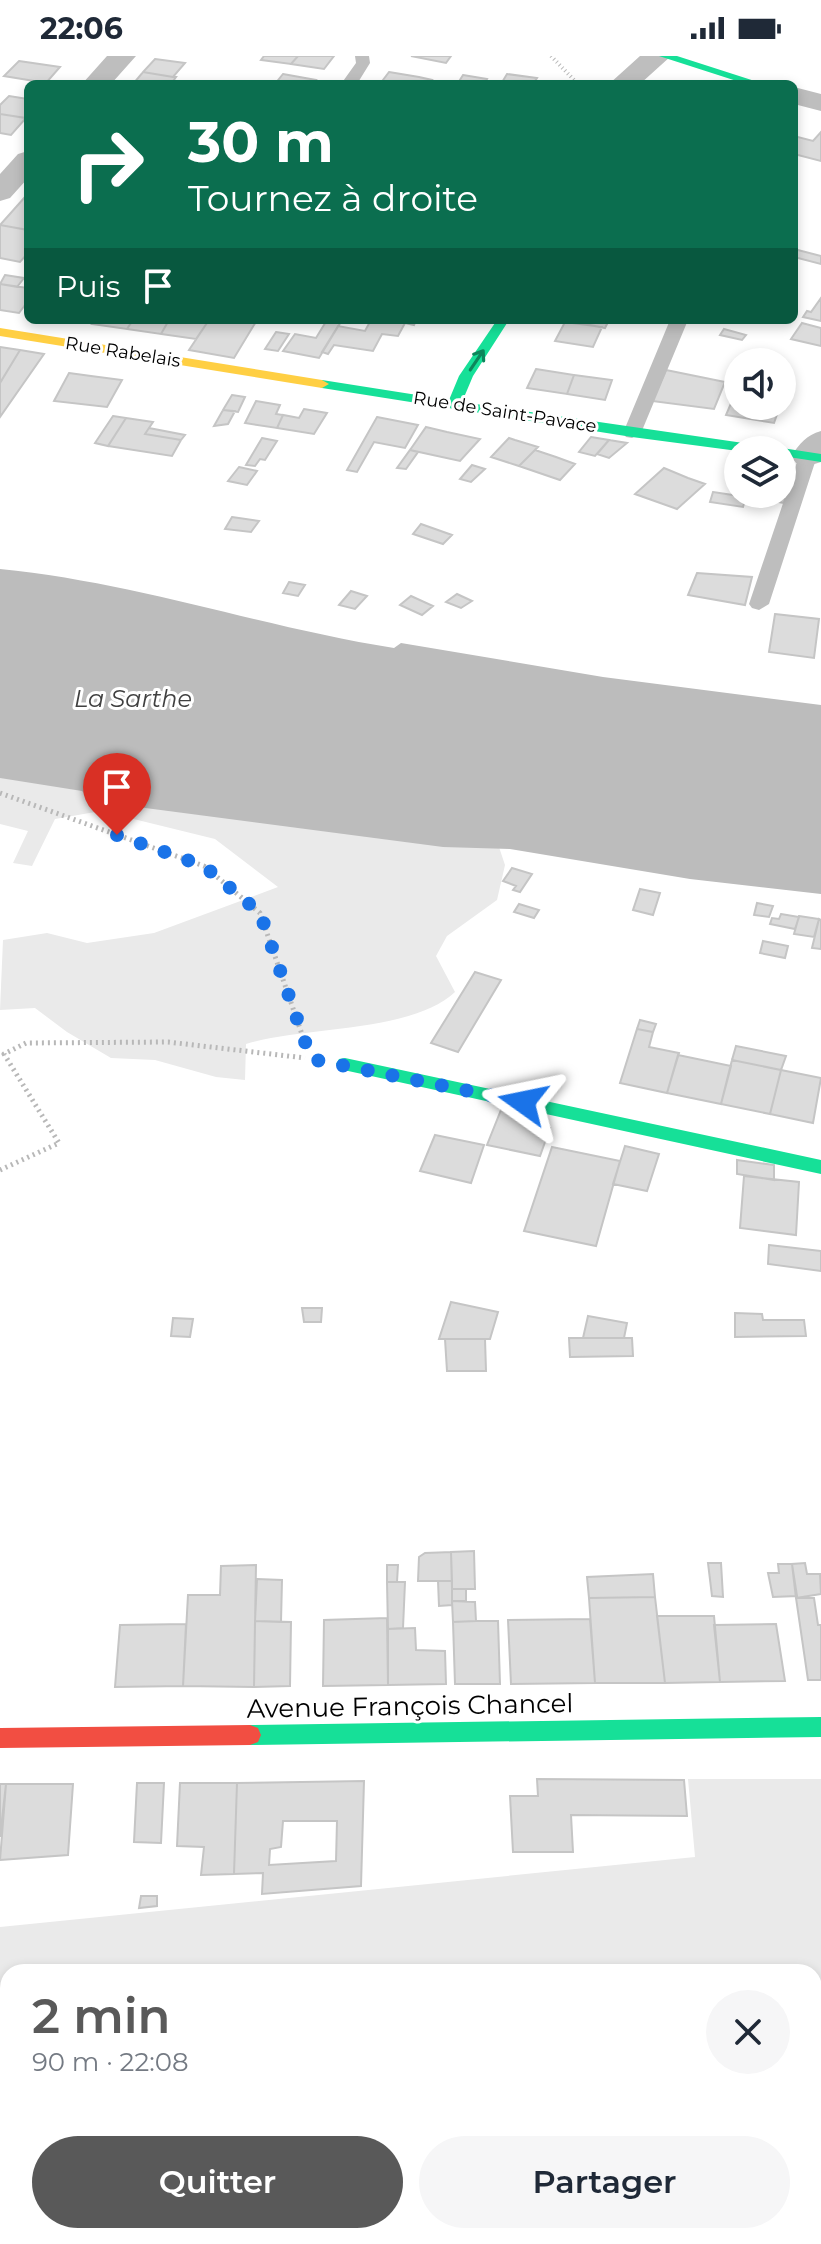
<!DOCTYPE html>
<html lang="fr">
<head>
<meta charset="utf-8">
<style>
	:root { --surface:#fff; --page:#f6f6f7; --text:#1f2937; --muted:#747a83; --accent:#595959 }
	body { margin:0; font-family:Montserrat,sans-serif; background:var(--page); color:var(--text); height:100vh; display:flex; flex-direction:column; font-size:30px; white-space:nowrap }
	* { box-sizing:border-box; margin:0 }
	p { font-size:26px; color:var(--muted) }
	.icon { flex:none; width:44px; height:44px; fill:none; stroke:currentColor; stroke-width:2; stroke-linecap:round; stroke-linejoin:round }
	.map { position:relative; flex:1; overflow:hidden }
	.side { position:absolute; left:0px; top:1908px; width:822px; height:280px; display:flex; flex-direction:column; background:var(--surface); border-radius:24px 24px 0 0; box-shadow:0 4px 12px #0003 }
	.side>* { flex:none }
	.hud { position:absolute; left:24px; top:24px; width:774px; height:244px; border-radius:12px; box-shadow:0 4px 12px #0003; background:#0b6e4f; color:#fff; overflow:hidden }
	.tools { position:absolute; left:724px; top:292px; display:grid; gap:16px }
	.tools a { display:grid; place-items:center; width:72px; height:72px; border-radius:50%; background:var(--surface); box-shadow:0 4px 12px #0003; font-size:40px }
	.pin { position:absolute; display:grid; place-items:center; width:68px; height:68px; color:#fff; margin:-82px -34px; border-radius:50% 50% 50% 0; rotate:-45deg; box-shadow:0 0 8px #0007 }
	.pin .icon { rotate:45deg }
	.me { position:absolute; width:88px; margin:-44px; rotate:282deg; stroke-linejoin:round; filter:drop-shadow(0 0 6px #0008) }
	.turn { display:flex; align-items:center; gap:28px; height:168px; padding:0 32px; font-size:36px }
	.turn .icon { width:104px; height:104px; stroke-width:2.5 }
	.turn b { display:block; font-size:56px; line-height:68px }
	.then { display:flex; align-items:center; height:76px; padding:0 32px; background:#0003; gap:16px; font-size:30px }
	.round { display:grid; place-items:center; flex:none; width:84px; height:84px; border-radius:42px; background:var(--page) }
	.summary { display:flex; align-items:center; justify-content:space-between; height:136px; padding:0 32px }
	h1 { font-size:48px; font-weight:600; line-height:60px; color:var(--accent) }
	.button { display:flex; gap:16px; margin-top:auto; padding:16px 32px }
	.button a { flex:1; height:92px; border-radius:48px; background:var(--accent); color:#fff; font-size:32px; font-weight:600; line-height:92px; text-align:center }
	.button a+a { background:var(--page); color:var(--text) }
	.status { display:flex; justify-content:space-between; align-items:center; height:56px; padding:0 40px; background:var(--surface); direction:ltr }
	.status svg { height:22px; fill:currentColor }
	.map>svg:first-child { display:block }
</style>
</head>
<body>
<div class="status"><b>22:06</b><svg viewBox="0 0 49 12"><path d="M0 12V9h3v3zM5 12V6h3v6zM10 12V3h3v9zM15 12V0h3v12zM26 1h20v11H26zM47 4h2v5h-2z"/></svg></div>
<div class="map">
<svg width="821" height="2188" viewBox="0 0 821 2188">
	<rect width="100%" height="100%" fill="#fff"/>
	<path fill="#eaeaea" fill-rule="evenodd" d="M0,706l492,64 13,39 -8,35 -50,36 -11,20 19,36c-44,41 -150,34 -209,52l-1,36 -29,-3 -61,-17 -44,-2 -44,-26 -32,-24 -35,2 3,-70 44,-7 40,10 67,-10 124,-46 -63,-48 -114,-28 -46,8 -23,47 -19,-3 15,-32 -28,-7z
		M688,1723h133v465h-821v-317l695,-70zM8,1916h806v264h-806z"/>
	<path fill="#bcbcbc" d="M0,513c134,13 262,58 394,79l7,-5 202,34 218,28v189l-131,-15 -180,-30 -67,-2 -351,-46 -10,-10 -82,-13z"/>
	<path fill="#dcdcdc" stroke="#c5c5c5" stroke-width="2" fill-rule="evenodd" d="M264,0h34l-7,8 -30,-4z
		M298,0h36l-10,13 -33,-5z
		M411,0h40l-5,7z
		M155,3l30,4 -12,14 -30,-5z
		M19,5l41,6 -14,16 -42,-7z
		M143,16l30,5h3l-5,7h-38z
		M389,16l30,5 13,3 -3,4h-49z
		M283,18l33,6 -3,4h-38z
		M507,18l30,4 -4,6h-32z
		M463,19l24,4 -3,5 -26,-1z
		M9,40l19,3 -2,19 -26,-4v-9z
		M0,58l26,4 -15,17 -11,-2z
		M821,76v29l-27,-7v-18l19,5z
		M25,141l3,1v32l-28,-5z
		M0,169l28,5v23l-8,9 -20,-4z
		M794,193l27,7v8l-27,-7z
		M5,219l19,3 -7,9 -17,-3z
		M0,228l28,4v13l-9,12 -19,-3z
		M821,242v23l-18,-4 4,-6 4,1z
		M95,264h38l-6,9 -35,-5z
		M133,264h36l-8,14 -34,-5z
		M169,264h40l-13,19 -35,-5z
		M209,264h48l-23,38 -45,-8z
		M327,264h15l-23,38 -36,-7 12,-17 21,4z
		M371,264h45l-2,5 -9,-2 -7,13 -16,-2 -9,17 -39,-6 -6,9 -6,-2 16,-26 27,5z
		M565,264h44l-4,8z
		M565,266l37,5 -9,20 -38,-6z
		M802,267l19,5v18l-30,-7z
		M724,273l22,6 -4,5 -22,-5z
		M276,276l13,2 -11,17 -13,-2z
		M0,291l20,3 -20,33z
		M20,294l24,4 -44,63v-34z
		M536,313l38,6 -7,19 -40,-6z
		M666,314l59,12 -11,27 -62,-8z
		M69,317l22,3 31,4 -15,27 -53,-6z
		M574,319l38,5 -7,20 -38,-6z
		M738,331v19h42l-6,17 -48,-8z
		M232,339l13,2 -7,15 -15,-2z
		M256,345l24,4 -4,9 7,1 -6,13 -32,-5z
		M304,353l23,4 -13,21 -37,-6 6,-13 16,3z
		M223,354l12,1 -7,13 -14,2z
		M113,360l13,2 -18,28 -13,-3z
		M377,361l41,8 -13,23 -31,-6 -17,30 -10,-2z
		M126,362l27,4 -8,12 36,6 -9,16 -64,-10z
		M426,371l21,5 33,7 -20,22 -50,-11z
		M149,372l36,7 -4,5 -36,-6z
		M591,381l18,3 -14,16 -16,-4z
		M262,382l15,3 -12,19 -5,-1 -5,7 -9,-1z
		M509,382l6,2 23,7 -19,19 -28,-9z
		M609,384l18,3 -18,15 -12,-4z
		M410,394l8,2 -12,17 -9,-1z
		M535,394l21,7 19,7 -15,16 -41,-14z
		M472,409l13,4 -14,13 -11,-3z
		M239,411l18,4 -10,14 -19,-4z
		M664,412l24,10 17,6 -28,25 -42,-15z
		M782,432h5l-3,15 -26,-5 1,-4h23z
		M713,436l33,5 -3,10 -33,-5z
		M232,461l27,4 -8,11 -26,-3z
		M421,468l31,11 -9,9 -30,-10z
		M697,517l55,4 -7,28 -57,-10z
		M289,526l16,3 -7,11 -15,-3z
		M351,535l16,5 -12,13 -16,-4z
		M457,538l15,7 -11,7 -15,-6z
		M411,540l22,10 -11,9 -22,-10z
		M775,558l44,5 -5,39 -45,-6z
		M512,812l20,6 -12,18 -7,-2 3,-4 -13,-5z
		M640,833l20,4 -7,22 -20,-5z
		M757,847l16,3 -4,11 -15,-2z
		M519,848l20,6 -5,8 -20,-6z
		M781,858l18,3 -4,12 -25,-5 2,-6 7,1z
		M799,860l20,3 -5,18 -20,-3z
		M819,863l2,1v29l-9,-1z
		M763,885l25,5 -3,12 -25,-5z
		M475,916l26,8 -43,72 -27,-9z
		M640,964l16,4 -3,8 -16,-3z
		M637,973l16,3 -4,15 30,6 -12,40 -47,-10z
		M736,990l50,10 -5,14 -49,-10z
		M678,999l53,11 -10,38 -54,-11z
		M732,1004l49,10 -11,44 -49,-10z
		M781,1014l40,8 -8,45 -43,-9z
		M501,1054l39,9 -3,6 13,3 -10,28 -53,-11z
		M435,1079l49,10 -13,38 -51,-12z
		M625,1090l34,8 -12,37 -34,-7z
		M552,1091l68,14 -24,85 -72,-15z
		M737,1104l37,5v15l-37,-6z
		M744,1120l55,6 -3,53 -56,-7z
		M769,1189l52,6v20l-53,-7z
		M451,1246l47,10 -8,27h-51z
		M302,1252h20l-1,14h-17z
		M735,1257l27,1 1,6h41l2,16 -71,1z
		M588,1260l39,7 -3,15h-41z
		M173,1262l20,1 -3,18 -19,-1z
		M569,1282h63l1,18 -63,1z
		M445,1283h40l1,32h-39z
		M474,1495l1,38h-23l-1,-37z
		M451,1496l1,29h-34l1,-24 6,-4z
		M708,1507h13l2,34 -11,-1z
		M805,1507l2,11h13l1,20 -25,4 -4,-34z
		M778,1508h14l5,32 -24,1 -5,-24h11z
		M256,1509l-2,122 -71,-1 5,-91h32l1,-29z
		M387,1509h11l-1,17h-10z
		M653,1518l2,23 -66,1 -2,-21z
		M257,1523l25,1 -1,42 -26,-1z
		M438,1525h14v24l-13,1z
		M387,1526h18l-2,46 -15,1z
		M452,1533h14v12h-14z
		M655,1541l10,86h-70l-6,-85z
		M796,1542h18l4,27h3v55h-13z
		M452,1545l23,1 1,19 -23,1z
		M657,1560h57l6,66 -55,1z
		M387,1562l1,67 -65,1 1,-66z
		M590,1563l5,64 -84,1 -3,-64z
		M255,1565l36,1 -1,64 -36,1z
		M476,1565h22l2,63h-45l-2,-62z
		M186,1568l-3,62 -68,1 5,-62z
		M776,1568l9,57 -65,1 -6,-57z
		M415,1572l1,22 29,1 1,33 -58,1v-56z
		M537,1723l147,1 3,36 -116,-1 2,37h-60l-3,-56h28z
		M364,1725l-3,105 -99,8 1,-21 -29,1 3,-91zM283,1765h54l-1,40 -67,4 1,-16 11,-2z
		M137,1727h27l-3,60 -27,-1z
		M180,1727h57l-3,91 -33,1 3,-28 -27,-1z
		M0,1728h6l-6,53z
		M6,1728h67l-5,71 -68,5z
		M141,1840h16v10l-18,2z"/>
	<g fill="none" stroke-linecap="round" stroke-linejoin="round">
		<path stroke="#b8b8b8" stroke-width="4" stroke-dasharray="1 3" stroke-linecap="butt" d="M551,0l27,28"/>
		<path stroke="#b8b8b8" stroke-width="5" stroke-dasharray="2 4" stroke-linecap="butt" d="M0,737l204,73 56,47 45,130
			M0,1114l59,-27 -55,-89 22,-11 142,-1 137,16"/>
		<path fill="#bebebe" fill-rule="evenodd" d="M355,0h14l1,7 -13,21h-16l15,-21z
			M670,264h18l-47,113 -9,5 -6,-1 -3,-4z
			M808,395l9,5 -48,148 -10,6 -7,-2 -3,-4 50,-148z"/>
		<path fill="#bebebe" fill-rule="evenodd" d="M107,0h29l-25,28h-29z
			M640,0h31l-31,28h-31z
			M794,31l27,7v17l-27,-7z
			M28,95v27l-18,20 -10,3v-27l18,-20z
			M821,375v31l-13,4 -12,-3 -5,-7c9,-12 15,-21 30,-25z"/>
		<path fill="#16e098" fill-rule="evenodd" d="M659,0h18l87,28h-18z
			M497,264h12l-36,56 -11,26 302,44 7,4 -33,1 -106,-14 -310,-49 -7,-4 7,-4 127,20 10,-24z
			M782,392l39,6v8l-39,-6v-6h-5z
			M345,1002l476,102v14l-482,-105 -3,-5 3,-5z
			M821,1661v20l-571,8 -8,-3 -3,-7 3,-7 8,-3z"/>
		<path fill="#ffcf43" fill-rule="evenodd" d="M0,272l322,52 7,4 -7,4 -322,-52z"/>
		<path fill="#f24e42" fill-rule="evenodd" d="M250,1669l8,3 3,7 -3,7 -8,3 -250,3v-20z"/>
	</g>
	<defs><path id="oneway-shaft" d="M-6 0H5M1.5-3L5.5 0L1.5 3" fill="none" stroke-width="1.6" stroke-linecap="round" stroke-linejoin="round" transform="scale(2)"/></defs>
	<use stroke="#0d865b" href="#oneway-shaft" transform="translate(477 304) rotate(-56)"/>
	<g fill="none" stroke-linecap="round" stroke-linejoin="round">
		<path stroke="#1a73e8" stroke-width="14" stroke-dasharray="0 25.2" d="M117,779l87,31 56,47 51,146 212,43"/>
	</g>
	<g text-anchor="middle" dominant-baseline="central" stroke-width="6" stroke-linejoin="round" paint-order="stroke">
		<g font-size="18" fill="#000" stroke="#fff">
			<text transform="translate(123 296) rotate(9)">Rue Rabelais</text>
			<text transform="translate(505 356) rotate(9)">Rue de Saint-Pavace</text>
		</g>
		<g font-size="24" font-style="italic" fill="#404040" stroke="#fff">
			<text x="133" y="642">La Sarthe</text>
		</g>
		<g font-size="26" fill="#000" stroke="#fff">
			<text transform="translate(410 1650) rotate(-1)">Avenue François Chancel</text>
		</g>
	</g>
</svg>
<div class="tools">
<a><svg class="icon" aria-label="sound" viewBox="0 0 24 24"><path d="M4 9h4l5-4v14l-5-4H4zM17 9q2 3 0 6"/></svg></a>
<a><svg class="icon" aria-label="layers" viewBox="0 0 24 24"><path d="M12 4l9 5-9 5-9-5zM3 14l9 5 9-5"/></svg></a>
</div>
<div class="pin" style="left:117px;top:779px;background:#d93025"><svg class="icon" aria-label="arrive" viewBox="0 0 24 24"><path d="M6 21V4h12l-3 4 3 4H6"/></svg></div>
<svg class="me" style="left:523px;top:1046px" viewBox="-20 -20 40 40"><path d="M0-17L14 15 0 8-14 15z" fill="#1a73e8" stroke="#fff" stroke-width="4"/></svg>
<div class="hud">
<div class="turn"><svg class="icon" aria-label="right" viewBox="0 0 24 24"><path d="M7 20v-9h11M14 6l5 5-5 5"/></svg><div><b>30 m</b>Tournez à droite</div></div>
<div class="then">Puis<svg class="icon" aria-label="arrive" viewBox="0 0 24 24"><path d="M6 21V4h12l-3 4 3 4H6"/></svg></div>
</div>
<section class="side">
<div class="summary"><div><h1>2 min</h1><p>90 m · 22:08</p></div><a class="round"><svg class="icon" aria-label="close" viewBox="0 0 24 24"><path d="M6 6l12 12M18 6L6 18"/></svg></a></div>
<div class="button"><a>Quitter</a><a>Partager</a></div>
</section>
</div>
</body>
</html>
